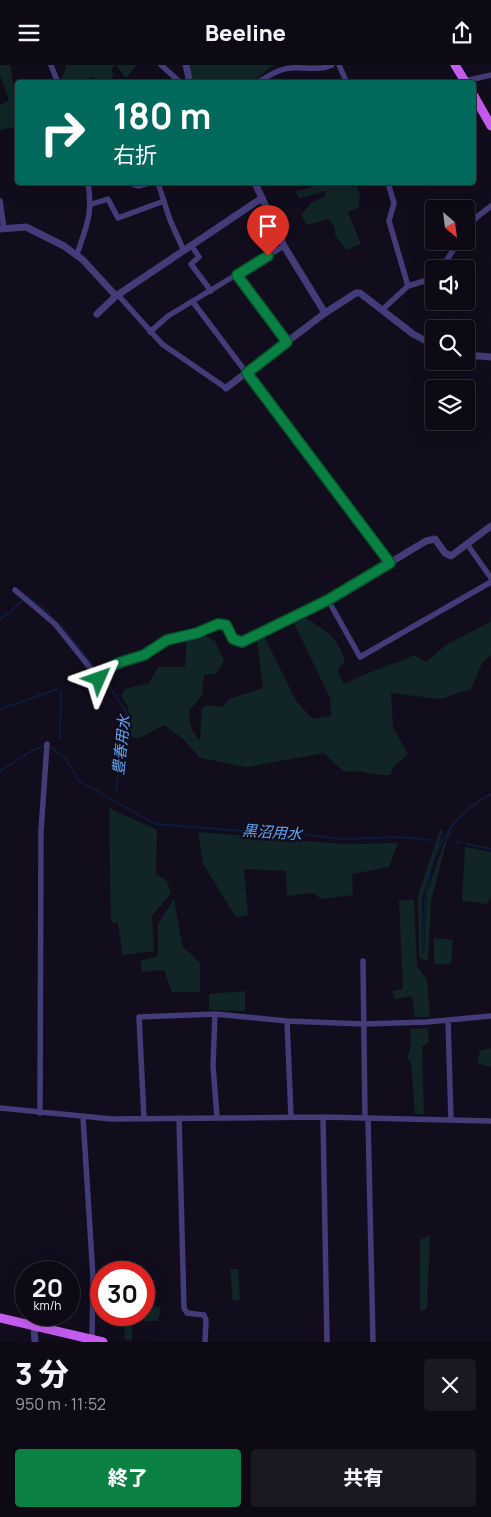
<!DOCTYPE html>
<html lang="ja">
<head>
<meta charset="utf-8">
<style>
	:root { --surface:#0d0a15; --page:#1b1822; --text:#f1f3f6; --muted:#9a9aa0; --line:#2d2b34; --accent:#0b8043 }
	body { margin:0; font-family:Manrope,"Noto Sans JP",sans-serif; background:var(--page); color:var(--text); height:100vh; display:flex; flex-direction:column; font-size:19px; white-space:nowrap }
	* { box-sizing:border-box; margin:0 }
	p { font-size:16px; color:var(--muted) }
	.icon { flex:none; width:28px; height:28px; fill:none; stroke:currentColor; stroke-width:2; stroke-linecap:round; stroke-linejoin:round }
	.map { position:relative; height:1277px; overflow:hidden }
	.drawer { display:flex; flex-direction:column; background:var(--surface); flex:1 }
	.drawer>* { flex:none }
	.hud { position:absolute; left:15px; top:15px; width:461px; height:105px; border-radius:5px; box-shadow:0 5px 20px #0002,0 0 0 1px var(--line); background:#00695c; color:#fff; overflow:hidden }
	.needle { width:32px; rotate:152deg }
	.buttons { position:absolute; left:425px; top:135px; display:grid; gap:10px }
	.buttons a { display:grid; place-items:center; width:50px; height:50px; border-radius:5px; background:var(--surface); box-shadow:0 5px 20px #0002,0 0 0 1px var(--line); font-size:25px }
	.speed { position:absolute; left:15px; top:1196px; display:flex; gap:10px; font-size:25px; font-weight:700; text-align:center }
	.speed>* { display:grid; place-content:center; width:65px; height:65px; border-radius:50%; background:var(--surface); box-shadow:0 5px 20px #0002,0 0 0 1px var(--line); line-height:1 }
	.speed small { font-size:12px; font-weight:400 }
	.speed .limit { border:8px solid #d22; background:#fff; color:#111 }
	.pin { position:absolute; display:grid; place-items:center; width:42px; height:42px; color:#fff; margin:-51px -21px; border-radius:50% 50% 50% 0; rotate:-45deg; box-shadow:0 0 5px #0007 }
	.pin .icon { rotate:45deg }
	.me { position:absolute; width:55px; margin:-28px; rotate:47deg; stroke-linejoin:round; filter:drop-shadow(0 0 4px #0008) }
	.turn { display:flex; align-items:center; gap:18px; height:105px; padding:0 15px; font-size:22px }
	.turn .icon { width:65px; height:65px; stroke-width:2.5 }
	.turn b { display:block; font-size:35px; line-height:42px }
	.round { display:grid; place-items:center; flex:none; width:52px; height:52px; border-radius:5px; background:var(--page) }
	.headline { display:flex; align-items:center; justify-content:space-between; height:85px; padding:0 15px }
	h1 { font-size:30px; font-weight:800; line-height:38px }
	.button { display:flex; gap:10px; margin-top:auto; padding:10px 15px }
	.button a { flex:1; height:58px; border-radius:5px; background:var(--accent); color:#fff; font-size:20px; font-weight:800; line-height:58px; text-align:center }
	.button a+a { background:var(--page); color:var(--text) }
	header { display:flex; justify-content:space-between; align-items:center; height:65px; padding:0 15px; background:var(--surface); font-size:22px; font-weight:800 }
	.map>svg:first-child { display:block }
</style>
</head>
<body>
<header><svg class="icon" aria-label="menu" viewBox="0 0 24 24"><path d="M4 6h16M4 12h16M4 18h16"/></svg>Beeline<svg class="icon" aria-label="share" viewBox="0 0 24 24"><path d="M12 15V3M7 8l5-5 5 5M5 13v7h14v-7"/></svg></header>
<div class="map">
<svg width="491" height="1277" viewBox="0 0 491 1277">
	<rect width="100%" height="100%" fill="#110d1c"/>
	<path fill="#112526" d="M0,0h10l7,39v31l-1,-8 -16,3v-25l9,-5 -9,-24z
		M66,0h49l-4,5 3,5 -4,5 2,2h-13l-6,-5 -8,5h-24z
		M116,0h21l-11,13z
		M189,0h85l-23,18 -57,-1z
		M317,118h39l4,13 -1,11 -11,5 13,32 -15,6 -11,-15v-8l-7,-8 -21,6 -6,-10 10,-12 14,-7 1,-5 -27,7 -4,-7 13,-2z
		M491,551v39l-9,8 -11,26 -31,10 -49,-6 2,34 15,27 -13,11 -5,10c-17,1 -29,-6 -46,-3l-20,-19 -77,14 -47,-9 -17,-19 -19,-14 -24,13 -9,-1 -3,-30 -7,-11 4,-7 24,-6 9,-16h27l2,-32h16l12,6 9,20 -7,12 -13,2 -2,20 -13,16c0,12 2,21 11,29l2,-32 5,-3 16,2 6,-8 34,-11 -6,-48 7,-4 32,65 17,18 18,-3 -1,-18 -37,-77 12,-3c22,13 33,19 40,44l-8,8 7,14c23,-12 46,-18 70,-29l12,7 20,-17 44,-23z
		M109,743l48,22 -1,44 11,7 4,12 -19,23 2,35 -31,4 -5,-32 -7,-1z
		M440,765l3,1 -21,68v54h2l3,-61 21,-60 3,2 -4,5 -16,62 -3,60 -9,-4 -1,-61z
		M198,767l145,12 55,-1 -9,24 -37,7 1,21 -31,4 -10,-6 -25,3 -1,-25 -42,-2 4,46 -12,2 -33,-53z
		M465,782l26,5v44l-4,8 -25,-3z
		M174,834l8,47 18,17v29h-28l-8,-22 -22,2 -2,-11 18,-5v-32z
		M414,834l3,67 10,14 3,37h-15l-3,-21 -17,3 -3,-8 11,-2 -4,-88z
		M434,873l19,2 -2,24h-17z
		M245,926v20l-36,-1v-16z
		M428,963l1,14 -7,5 2,67h-9l-4,-51 -4,-6 4,-11 -1,-17z
		M491,983v19l-14,-4 3,-12z
		M430,1170l-3,74 -7,2v-71z
		M230,1204h8l2,31 -7,1z
		M144,1238l17,5 -3,13h-15l-2,-6h3z
		M123,1250h9v25h-7z"/>
	<g fill="none" stroke-linecap="round" stroke-linejoin="round">
		<path stroke="#0e1b3a" stroke-width="2" d="M28,531l22,18
			M0,554l10,-6 12,-13
			M60,559l36,45
			M102,611l24,35 -10,81
			M0,644l58,-20
			M60,673l1,-46
			M51,682l14,11 14,23 76,43 102,8 23,-1 62,8 57,-2 31,3
			M0,706l33,-21 11,-4
			M456,777l5,1
			M467,779l24,5
			M423,886c1,-64 4,-123 68,-157"/>
		<path stroke="#433c78" stroke-width="5.5" d="M51,0l7,18
			M161,0l20,18
			M339,0l8,18
			M465,16l26,-6
			M257,18c11,-7 22,-14 34,-15 14,-1 28,3 41,-3
			M129,118l9,3 12,-3
			M158,118l12,37 14,31
			M388,118l6,20 -5,18 19,65
			M0,136l4,28
			M92,139l16,-5 10,19 46,-17
			M466,164l11,-12 14,-11
			M191,180l8,12 -8,7 20,27
			M77,189c10,-29 16,-41 11,-71
			M441,204l18,-28
			M237,210l50,67
			M118,230l44,49 64,44
			M193,237l197,261
			M382,245l26,-24 26,-8
			M150,267l18,-16 116,-70
			M467,479l24,34
			M15,525l40,34 44,55
			M328,535l32,57 131,-75
			M363,896l2,157
			M215,949l-2,52 4,51
			M287,956l4,96
			M448,956l3,99
			M0,1043l112,11 211,-2 168,4
			M40,1048l1,-282 6,-87
			M83,1052l10,160 -1,63
			M323,1052l4,225
			M144,1053l-5,-101 76,-3 72,7 77,3 63,-2 64,-6
			M179,1053l5,190 3,5 17,2 2,5 -1,22
			M368,1053l5,224"/>
		<path stroke="#433c78" stroke-width="7" d="M186,0l4,18
			M255,118l29,63 41,67
			M0,164l26,-2 38,19 19,14 33,36
			M97,249l19,-18 146,-98
			M466,290l25,2
			M226,323l99,-75 31,-20h4l53,41 21,11
			M105,605l13,-7 26,-8 23,-15 30,-7 22,-9 7,1 7,13 9,4 86,-42 98,-59 9,-2 10,14 6,3 40,-30
			M34,1262l1,15"/>
		<path stroke="#c65df2" stroke-width="9" d="M455,0l11,18
			M474,31l17,30
			M0,1253l103,24"/>
	</g>
	<g fill="none" stroke-linecap="round" stroke-linejoin="round">
		<g stroke="#07532c" stroke-width="12">
			<path id="route" d="M99,614l-3,-4 22,-12 26,-8 23,-15 30,-7 21,-9 8,1 7,14 9,3 86,-42 62,-37 -143,-190 40,-31 -50,-67 31,-19"/>
		</g>
		<use href="#route" stroke="#0b8043" stroke-width="9"/>
	</g>
	<g text-anchor="middle" dominant-baseline="central" stroke-width="5" stroke-linejoin="round" paint-order="stroke">
		<g font-size="15" font-style="italic" fill="#63a5f2" stroke="#110d1c">
			<text transform="translate(121 680) rotate(-84)">豊春用水</text>
			<text transform="translate(272 767) rotate(4)">黒沼用水</text>
		</g>
	</g>
</svg>
<div class="buttons">
<a><svg class="needle" viewBox="-14 -14 28 28"><path d="M0-13l5 13h-10z" fill="#e53935"/><path d="M0 13l5-13h-10z" fill="#9a9aa0"/></svg></a>
<a><svg class="icon" aria-label="sound" viewBox="0 0 24 24"><path d="M4 9h4l5-4v14l-5-4H4zM17 9q2 3 0 6"/></svg></a>
<a><svg class="icon" aria-label="search" viewBox="0 0 24 24"><circle cx="10" cy="10" r="6"/><path d="M15 15l6 6"/></svg></a>
<a><svg class="icon" aria-label="layers" viewBox="0 0 24 24"><path d="M12 4l9 5-9 5-9-5zM3 14l9 5 9-5"/></svg></a>
</div>
<div class="speed"><div>20<small>km/h</small></div><div class="limit">30</div></div>
<div class="pin" style="left:268px;top:191px;background:#d93025"><svg class="icon" aria-label="arrive" viewBox="0 0 24 24"><path d="M6 21V4h12l-3 4 3 4H6"/></svg></div>
<svg class="me" style="left:99px;top:614px" viewBox="-20 -20 40 40"><path d="M0-17L14 15 0 8-14 15z" fill="#0b8043" stroke="#fff" stroke-width="4"/></svg>
<div class="hud">
<div class="turn"><svg class="icon" aria-label="right" viewBox="0 0 24 24"><path d="M7 20v-9h11M14 6l5 5-5 5"/></svg><div><b>180 m</b>右折</div></div>
</div>
</div>
<section class="drawer">
<div class="headline"><div><h1>3 分</h1><p>950 m · 11:52</p></div><a class="round"><svg class="icon" aria-label="close" viewBox="0 0 24 24"><path d="M6 6l12 12M18 6L6 18"/></svg></a></div>
<div class="button"><a>終了</a><a>共有</a></div>
</section>
</body>
</html>
